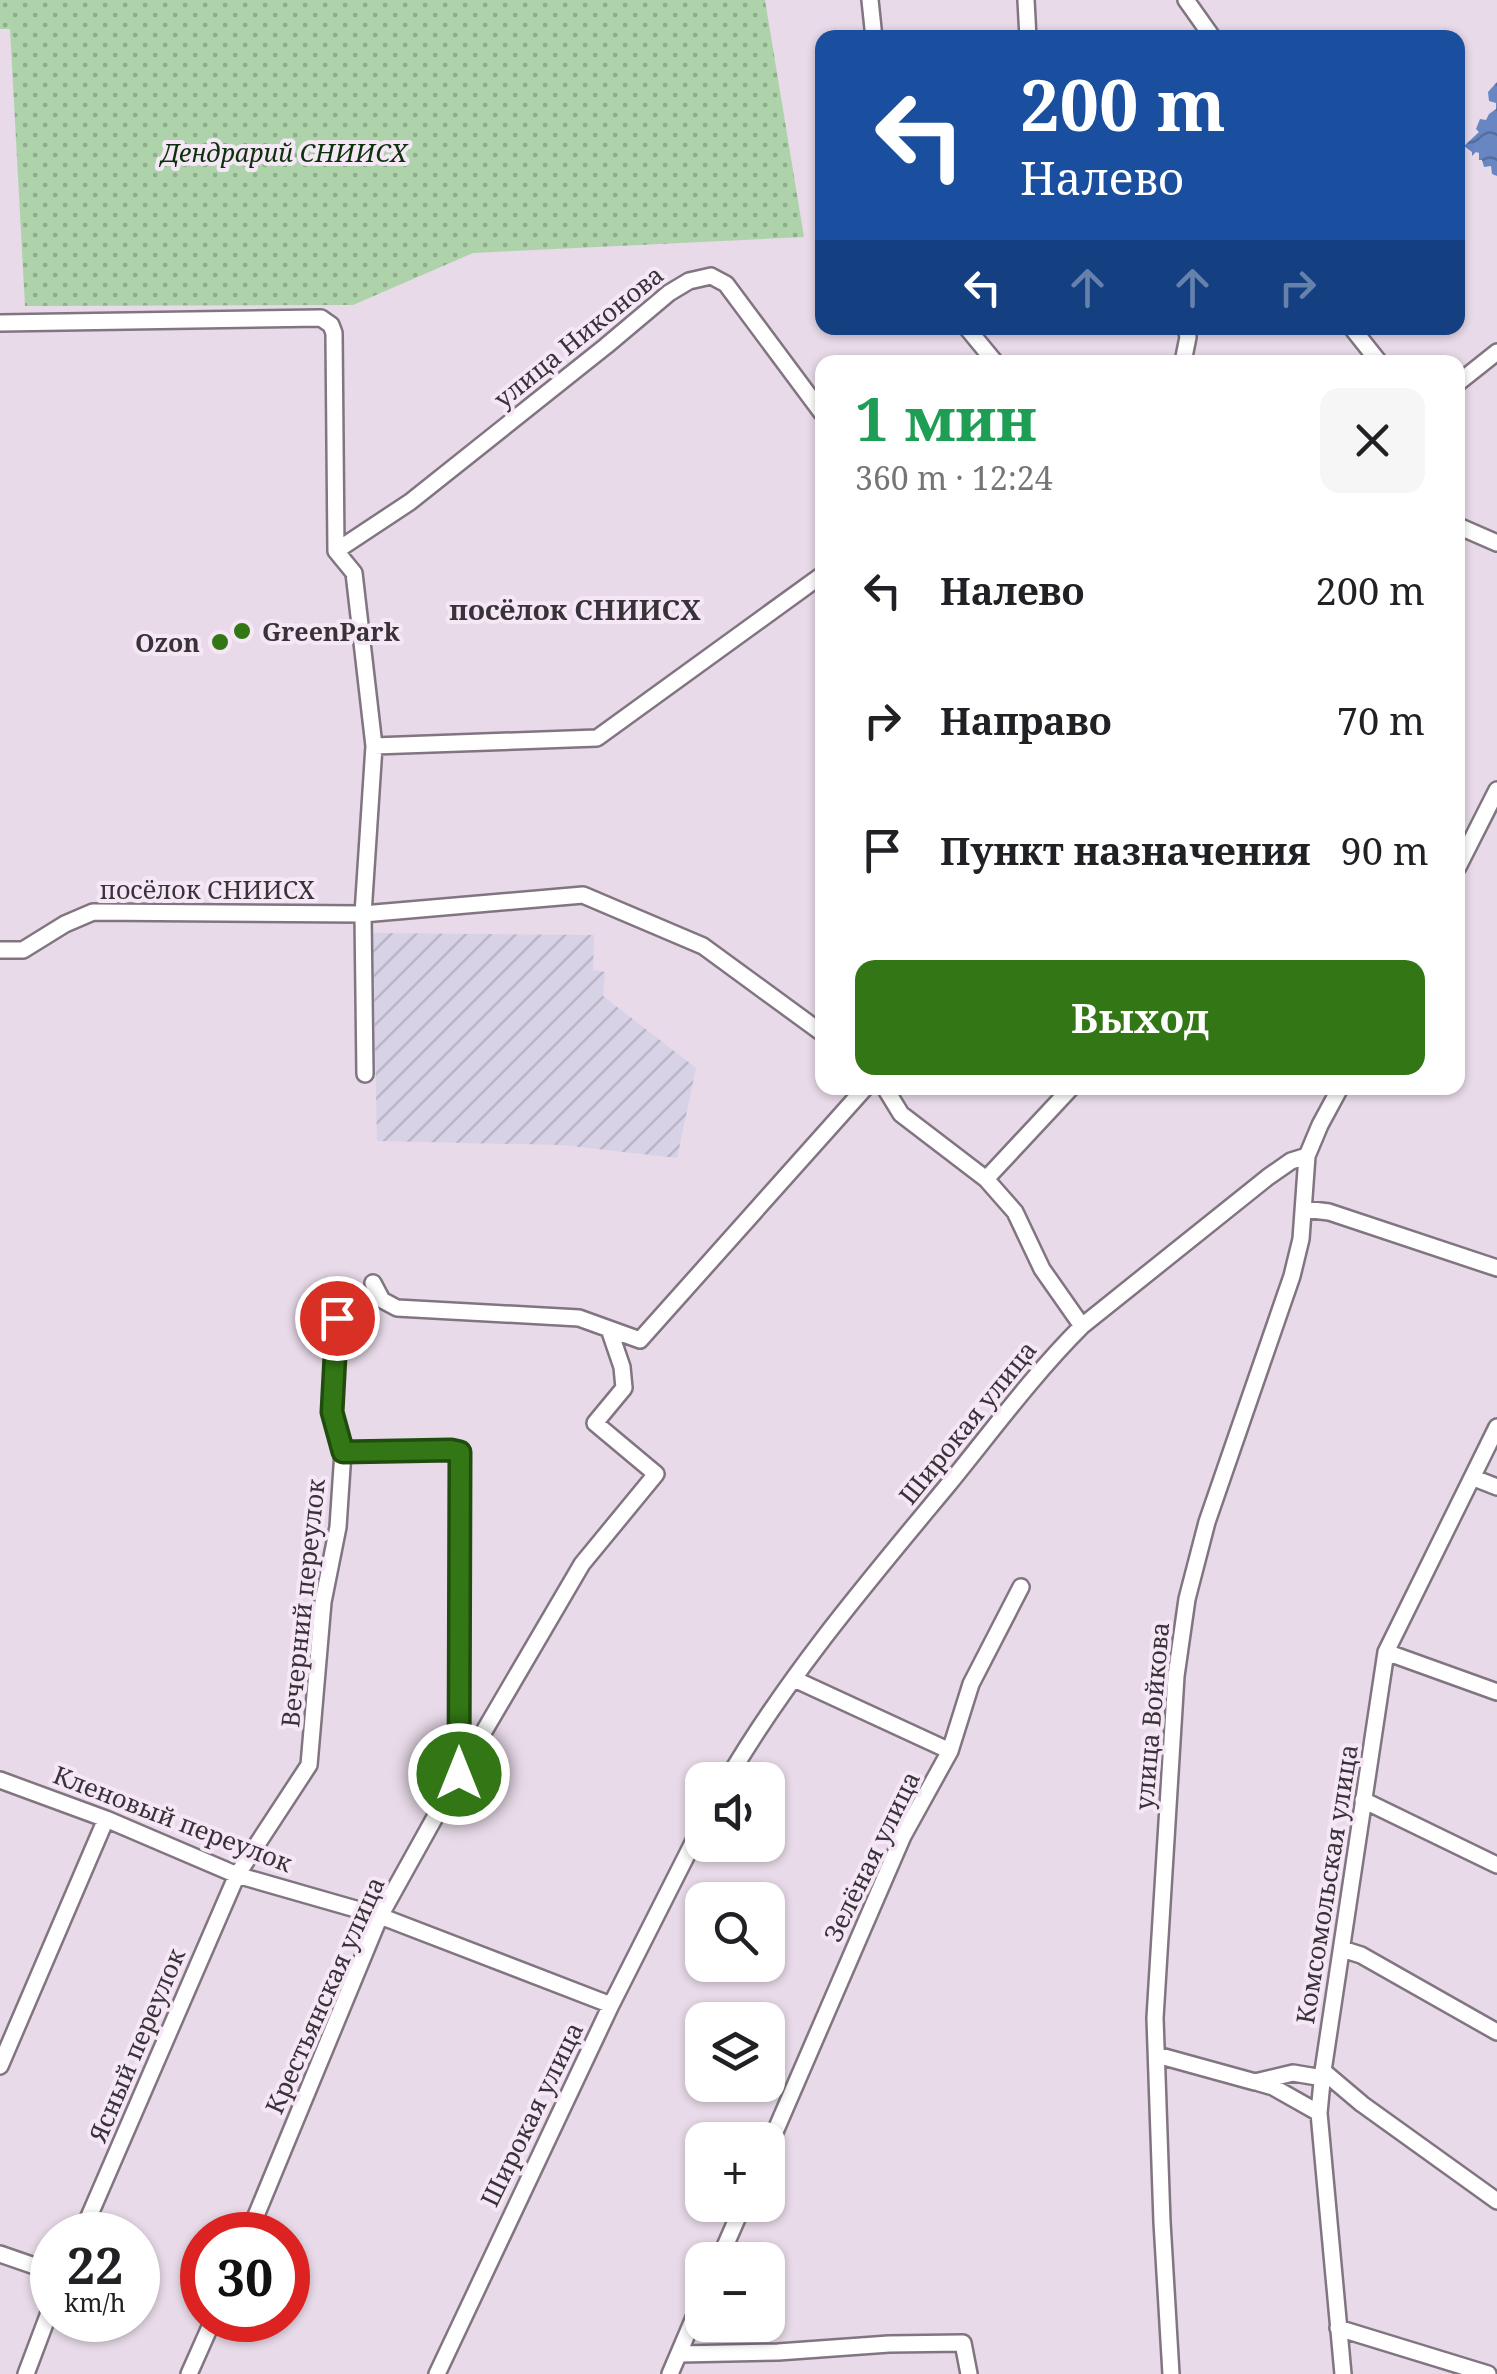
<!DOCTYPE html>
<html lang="ru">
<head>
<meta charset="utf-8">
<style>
	:root { --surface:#fff; --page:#f6f6f6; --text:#202124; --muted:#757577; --accent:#327615 }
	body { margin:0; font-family:"Noto Serif",serif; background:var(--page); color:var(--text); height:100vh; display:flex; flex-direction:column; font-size:38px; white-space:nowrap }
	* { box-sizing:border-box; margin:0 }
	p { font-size:32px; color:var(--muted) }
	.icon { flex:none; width:55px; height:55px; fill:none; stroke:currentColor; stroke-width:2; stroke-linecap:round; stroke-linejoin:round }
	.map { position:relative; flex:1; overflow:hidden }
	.panel { position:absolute; left:815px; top:355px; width:650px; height:740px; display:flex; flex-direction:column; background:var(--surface); border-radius:20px; box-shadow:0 2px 8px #0004 }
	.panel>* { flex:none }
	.hud { position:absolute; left:815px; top:30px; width:650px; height:305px; border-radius:20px; box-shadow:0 2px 8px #0004; background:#1a4fa0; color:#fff; overflow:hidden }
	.fabs { position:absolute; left:685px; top:1762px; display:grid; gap:20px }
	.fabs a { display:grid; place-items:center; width:100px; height:100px; border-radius:20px; background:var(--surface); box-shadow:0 2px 8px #0004; font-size:50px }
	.speed { position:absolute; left:30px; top:2212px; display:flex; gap:20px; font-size:50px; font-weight:700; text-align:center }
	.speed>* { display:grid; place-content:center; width:130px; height:130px; border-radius:50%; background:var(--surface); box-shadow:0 2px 8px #0004; line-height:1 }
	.speed small { font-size:25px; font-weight:400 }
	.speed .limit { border:15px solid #d22; background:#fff; color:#111 }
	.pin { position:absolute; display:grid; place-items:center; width:85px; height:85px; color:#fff; margin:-42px; border:5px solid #fff; border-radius:50%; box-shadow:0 2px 10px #0007 }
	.me { position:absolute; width:110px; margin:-55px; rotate:0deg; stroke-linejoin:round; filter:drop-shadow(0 0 8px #0008) }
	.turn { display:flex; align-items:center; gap:35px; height:210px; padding:0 40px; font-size:45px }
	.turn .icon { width:130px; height:130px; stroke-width:2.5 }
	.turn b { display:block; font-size:70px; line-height:85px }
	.lanes { display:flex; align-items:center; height:95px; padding:0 40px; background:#0003; justify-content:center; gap:50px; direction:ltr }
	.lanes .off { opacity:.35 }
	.round { display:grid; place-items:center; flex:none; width:105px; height:105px; border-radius:20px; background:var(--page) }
	.head { display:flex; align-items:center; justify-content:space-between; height:170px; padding:0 40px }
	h1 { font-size:60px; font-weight:700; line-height:75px; color:#1e9e55 }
	.cta { display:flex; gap:20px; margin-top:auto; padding:20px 40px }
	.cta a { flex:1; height:115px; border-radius:20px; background:var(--accent); color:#fff; font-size:40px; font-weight:700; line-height:115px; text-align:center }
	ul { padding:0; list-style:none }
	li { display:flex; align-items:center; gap:30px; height:130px; padding:0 40px }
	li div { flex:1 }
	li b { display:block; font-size:38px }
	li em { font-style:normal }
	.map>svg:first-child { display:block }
</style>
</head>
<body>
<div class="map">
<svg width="1497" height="2374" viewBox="0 0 1497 2374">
	<defs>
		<pattern id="industrial-furrows" width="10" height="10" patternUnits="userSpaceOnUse" patternTransform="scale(2.5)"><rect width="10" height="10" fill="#d8d2e7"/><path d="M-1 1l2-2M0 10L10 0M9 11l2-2" fill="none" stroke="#bab5c7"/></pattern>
		<pattern id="grass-dots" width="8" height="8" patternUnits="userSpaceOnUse" patternTransform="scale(2.5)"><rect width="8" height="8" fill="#aed3ab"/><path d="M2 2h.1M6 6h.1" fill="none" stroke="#8fac8c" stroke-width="1.8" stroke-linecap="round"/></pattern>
		<pattern id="water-waves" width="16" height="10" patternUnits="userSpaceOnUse" patternTransform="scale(2.5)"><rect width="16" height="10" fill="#6786c2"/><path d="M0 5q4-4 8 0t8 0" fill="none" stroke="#566e9f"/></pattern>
	</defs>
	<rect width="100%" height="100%" fill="#e8dae8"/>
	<path fill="url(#industrial-furrows)" d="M373,933l221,2 -1,35 12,2 -2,24 93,72 -19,90 -115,-13 -185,-4z"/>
	<path fill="url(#grass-dots)" d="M0,0h765l39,237 -331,16 -120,52 -328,1 -15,-277h-10z"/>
	<path fill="url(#water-waves)" d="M1497,82v94l-5,-2 -1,-8 -7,1 -2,-7h-3v-7l-3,-1 -4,4v-4l-8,-6 15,-14 -3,-3 4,-10 6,1 3,-6 7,-5v-6l-7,-2 -1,-9z"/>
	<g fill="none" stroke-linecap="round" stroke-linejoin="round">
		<g stroke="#817581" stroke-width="20">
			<path id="minor" d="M870,0l4,38
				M1026,0l2,38
				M1186,0l27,38
				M0,323l321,-5 10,7 3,8 2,218 18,22 20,173 -11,168 2,160
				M967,328l28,34
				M1352,328l27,34
				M1183,362l5,-25 -2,-9
				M1458,383l39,-31
				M1458,526l39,17
				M336,551l74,-49 196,-156 63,-53 20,-12 22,-5 15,8 96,129
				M374,746l223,-8 225,-163
				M1458,867l39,-77
				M0,950h23l42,-26 28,-12 270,2 220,-19 120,51 119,87
				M885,1088l16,26 85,65 29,33 27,57 40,57
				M986,1179l85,-91
				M1304,1209l25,3 168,56
				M373,1283l9,17 15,8 182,10 61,22 225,-252
				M343,1452l108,-2 9,2 -1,318
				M1474,1478l23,9
				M1386,1652l111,40
				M794,1679l156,72
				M0,1780l106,39 131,56 143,41 231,89
				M727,1780c62,-106 143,-201 221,-295 44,-54 85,-110 134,-159l186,-149 23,-16 16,-5
				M1363,1800l134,65
				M1342,1949l19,6 136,77
				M1157,2055l98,27 38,-9 30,5
				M0,2066l106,-247
				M1323,2071l39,33 135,97
				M1259,2083l14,4 46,26
				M768,2148l135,-312 47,-85 21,-67 50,-97
				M81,2235l156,-360 72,-110 14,-163 15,-75 5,-75 -11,-40 5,-94
				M248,2235l132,-319 79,-142 123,-210 74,-90 -61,-51 29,-35 -2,-21 -13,-38
				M0,2254l52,18
				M719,2260l24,-55
				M1338,2328l150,46
				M680,2354l98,-2 111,-8 74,-1 6,31
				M26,2374l26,-69
				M189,2374l24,-54
				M437,2374l174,-369 91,-180
				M670,2374l32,-75
				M1171,2374l-9,-152 -7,-204 21,-342 11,-77 20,-77 85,-246 9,-37 6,-83 13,-31 20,-37
				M1343,2374l-24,-261 4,-42 63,-419 111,-225"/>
		</g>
		<use href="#minor" stroke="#fff" stroke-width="15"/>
	</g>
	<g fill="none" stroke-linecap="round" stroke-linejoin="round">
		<g stroke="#204d0e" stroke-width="25">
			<path id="route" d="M337,1318l-5,94 11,40 108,-2 9,2 -1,322"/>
		</g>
		<use href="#route" stroke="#327615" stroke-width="18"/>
	</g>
	<g fill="#327615" stroke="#f5e7f5" stroke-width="4">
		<circle cx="242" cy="631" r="10"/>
		<circle cx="220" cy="642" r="10"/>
	</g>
	<g text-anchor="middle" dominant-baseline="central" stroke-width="8" stroke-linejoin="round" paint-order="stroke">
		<g font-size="25" font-style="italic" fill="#0c320c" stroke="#f5e7f5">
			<text x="284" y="152">Дендрарий СНИИСХ</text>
		</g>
		<g font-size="25" fill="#383338" stroke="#f5e7f5">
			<text transform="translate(578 336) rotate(-39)">улица Никонова</text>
			<text x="207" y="889">посёлок СНИИСХ</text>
			<text transform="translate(967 1422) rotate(-51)">Широкая улица</text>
			<text transform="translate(302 1603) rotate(-84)">Вечерний переулок</text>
			<text transform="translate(1151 1716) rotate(-85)">улица Войкова</text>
			<text transform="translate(173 1818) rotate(21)">Кленовый переулок</text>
			<text transform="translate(871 1856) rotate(-64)">Зелёная улица</text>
			<text transform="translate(1326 1884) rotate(-81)">Комсомольская улица</text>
			<text transform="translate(324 1995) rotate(-66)">Крестьянская улица</text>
			<text transform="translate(136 2045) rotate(-67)">Ясный переулок</text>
			<text transform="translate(531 2114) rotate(-64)">Широкая улица</text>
		</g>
		<g font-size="25" font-weight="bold" fill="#383338" stroke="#f5e7f5" text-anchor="start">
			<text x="262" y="631">GreenPark</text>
			<text x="200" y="642" text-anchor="end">Ozon</text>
		</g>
		<g font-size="28" font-weight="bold" fill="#383338" stroke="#f5e7f5">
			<text x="575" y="609">посёлок СНИИСХ</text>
		</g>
	</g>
</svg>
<div class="fabs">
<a><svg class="icon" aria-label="sound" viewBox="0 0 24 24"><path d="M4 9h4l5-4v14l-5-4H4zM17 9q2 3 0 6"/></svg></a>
<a><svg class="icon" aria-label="search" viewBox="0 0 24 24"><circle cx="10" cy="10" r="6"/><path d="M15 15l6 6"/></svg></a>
<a><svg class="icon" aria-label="layers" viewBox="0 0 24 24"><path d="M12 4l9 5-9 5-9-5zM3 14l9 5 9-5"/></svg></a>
<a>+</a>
<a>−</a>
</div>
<div class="speed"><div>22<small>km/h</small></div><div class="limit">30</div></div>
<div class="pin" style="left:337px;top:1318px;background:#d93025"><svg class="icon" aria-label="arrive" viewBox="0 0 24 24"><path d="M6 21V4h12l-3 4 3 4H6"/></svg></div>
<svg class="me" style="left:459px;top:1774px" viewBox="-20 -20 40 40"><circle r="17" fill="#327615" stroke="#fff" stroke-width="3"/><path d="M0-11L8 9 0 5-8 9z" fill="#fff"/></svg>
<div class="hud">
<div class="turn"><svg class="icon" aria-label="left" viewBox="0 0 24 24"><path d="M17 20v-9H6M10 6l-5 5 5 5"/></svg><div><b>200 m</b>Налево</div></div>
<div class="lanes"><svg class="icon" aria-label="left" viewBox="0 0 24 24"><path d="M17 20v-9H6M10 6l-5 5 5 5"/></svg><svg class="icon off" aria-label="ahead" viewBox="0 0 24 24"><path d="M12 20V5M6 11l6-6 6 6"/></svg><svg class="icon off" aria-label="ahead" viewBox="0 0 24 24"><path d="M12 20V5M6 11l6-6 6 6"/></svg><svg class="icon off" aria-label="right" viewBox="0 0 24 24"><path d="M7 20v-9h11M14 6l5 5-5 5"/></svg></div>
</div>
<section class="panel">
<div class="head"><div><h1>1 мин</h1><p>360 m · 12:24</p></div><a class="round"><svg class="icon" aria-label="close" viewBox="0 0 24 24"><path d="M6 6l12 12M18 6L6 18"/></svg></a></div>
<ul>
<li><svg class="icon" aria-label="left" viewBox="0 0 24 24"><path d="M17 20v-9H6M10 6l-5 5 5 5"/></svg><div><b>Налево</b></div><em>200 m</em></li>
<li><svg class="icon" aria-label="right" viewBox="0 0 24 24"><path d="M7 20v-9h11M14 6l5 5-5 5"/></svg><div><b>Направо</b></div><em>70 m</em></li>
<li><svg class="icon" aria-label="arrive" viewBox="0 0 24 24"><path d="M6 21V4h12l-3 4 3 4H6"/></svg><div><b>Пункт назначения</b></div><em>90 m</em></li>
</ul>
<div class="cta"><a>Выход</a></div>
</section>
</div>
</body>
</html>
